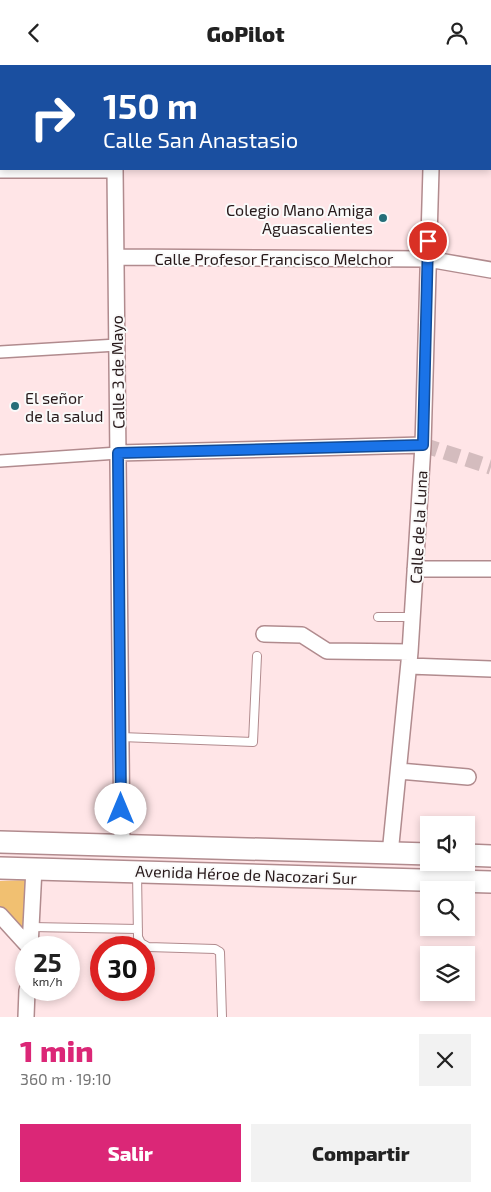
<!DOCTYPE html>
<html lang="es">
<head>
<meta charset="utf-8">
<style>
	:root { --surface:#fff; --page:#f2f2f2; --text:#222; --muted:#767676; --accent:#db2777 }
	body { margin:0; font-family:"Exo 2",sans-serif; background:var(--page); color:var(--text); height:100vh; display:flex; flex-direction:column; font-size:19px; white-space:nowrap }
	* { box-sizing:border-box; margin:0 }
	p { font-size:16px; color:var(--muted) }
	.icon { flex:none; width:28px; height:28px; fill:none; stroke:currentColor; stroke-width:2; stroke-linecap:round; stroke-linejoin:round }
	.map { position:relative; height:952px; overflow:hidden }
	.sheet { display:flex; flex-direction:column; background:var(--surface); flex:1 }
	.sheet>* { flex:none }
	.hud { position:absolute; left:0px; top:0px; width:491px; height:105px; box-shadow:0 2px 8px #0003; background:#1a4fa0; color:#fff; overflow:hidden }
	.controls { position:absolute; left:420px; top:751px; display:grid; gap:10px }
	.controls a { display:grid; place-items:center; width:55px; height:55px; border-radius:0px; background:var(--surface); box-shadow:0 2px 8px #0003; font-size:25px }
	.speed { position:absolute; left:15px; top:871px; display:flex; gap:10px; font-size:25px; font-weight:700; text-align:center }
	.speed>* { display:grid; place-content:center; width:65px; height:65px; border-radius:50%; background:var(--surface); box-shadow:0 2px 8px #0003; line-height:1 }
	.speed small { font-size:12px; font-weight:400 }
	.speed .limit { border:8px solid #d22; background:#fff; color:#111 }
	.pin { position:absolute; display:grid; place-items:center; width:42px; height:42px; color:#fff; margin:-21px; border:2px solid #fff; border-radius:50%; box-shadow:0 1px 5px #0007 }
	.me { position:absolute; width:55px; margin:-28px; rotate:0deg; stroke-linejoin:round; filter:drop-shadow(0 0 4px #0008) }
	.turn { display:flex; align-items:center; gap:18px; height:105px; padding:0 20px; font-size:22px }
	.turn .icon { width:65px; height:65px; stroke-width:2.5 }
	.turn b { display:block; font-size:35px; line-height:42px }
	.round { display:grid; place-items:center; flex:none; width:52px; height:52px; border-radius:0px; background:var(--page) }
	.overview { display:flex; align-items:center; justify-content:space-between; height:85px; padding:0 20px }
	h1 { font-size:30px; font-weight:800; line-height:38px; color:var(--accent) }
	.cta { display:flex; gap:10px; margin-top:auto; padding:10px 20px }
	.cta a { flex:1; height:58px; border-radius:0px; background:var(--accent); color:#fff; font-size:20px; font-weight:800; line-height:58px; text-align:center }
	.cta a+a { background:var(--page); color:var(--text) }
	header { display:flex; justify-content:space-between; align-items:center; height:65px; padding:0 20px; background:var(--surface); font-size:22px; font-weight:800 }
	.map>svg:first-child { display:block }
</style>
</head>
<body>
<header><svg class="icon" aria-label="back" viewBox="0 0 24 24"><path d="M15 5l-7 7 7 7"/></svg>GoPilot<svg class="icon" aria-label="person" viewBox="0 0 24 24"><circle cx="12" cy="8" r="4"/><path d="M4 21q1-7 8-7t8 7"/></svg></header>
<div class="map">
<svg width="491" height="952" viewBox="0 0 491 952">
	<rect width="100%" height="100%" fill="#ffe5e7"/>
	<path fill="#f1c071" d="M29,815l-3,56 -26,-30v-25z"/>
	<g fill="none" stroke-linecap="round" stroke-linejoin="round">
		<path stroke="#d4bcbe" stroke-width="15" stroke-dasharray="15 8" stroke-linecap="butt" d="M423,380l68,22"/>
		<g stroke="#b18b8e" stroke-width="10">
			<path id="service" d="M378,552h34
				M121,672l132,5 4,-86
				M137,807l1,65 3,6 7,4 67,2 5,3 2,65
				M31,862l107,2"/>
		</g>
		<g stroke="#b18b8e" stroke-width="14">
			<path id="pedestrian" d="M0,287l117,-7
				M0,396l118,-8"/>
		</g>
		<g stroke="#b18b8e" stroke-width="18">
			<path id="minor" d="M114,0v1
				M436,1v-1
				M115,104l7,676
				M0,105h115
				M116,192l312,2 63,11
				M118,388l305,-8
				M415,504h76
				M264,569l38,1 25,16 83,1
				M409,601l82,3
				M399,706l69,6
				M390,789l20,-202 13,-207 8,-276
				M0,850l29,32
				M30,882l4,-79
				M26,952l1,-27"/>
		</g>
		<g stroke="#b18b8e" stroke-width="24">
			<path id="secondary" d="M0,777l429,12
				M466,790l25,1
				M0,803l491,14"/>
		</g>
		<use href="#service" stroke="#fff" stroke-width="8"/>
		<use href="#pedestrian" stroke="#fff" stroke-width="11"/>
		<use href="#minor" stroke="#fff" stroke-width="15"/>
		<use href="#secondary" stroke="#fff" stroke-width="21"/>
	</g>
	<g fill="none" stroke-linecap="round" stroke-linejoin="round">
		<g stroke="#114b97" stroke-width="12">
			<path id="route" d="M121,744l-3,-356 305,-8 5,-204"/>
		</g>
		<use href="#route" stroke="#1a73e8" stroke-width="9"/>
	</g>
	<g fill="#256e79" stroke="#fafafa" stroke-width="2">
		<circle cx="383" cy="153" r="5"/>
		<circle cx="15" cy="341" r="5"/>
	</g>
	<g text-anchor="middle" dominant-baseline="central" stroke-width="4" stroke-linejoin="round" paint-order="stroke">
		<g font-size="16" fill="#27191a" stroke="#fafafa" text-anchor="end">
			<text x="373" y="144">Colegio Mano Amiga<tspan x="373" dy="18">Aguascalientes</tspan></text>
			<text x="25" y="332" text-anchor="start">El señor<tspan x="25" dy="18">de la salud</tspan></text>
		</g>
		<g font-size="16" fill="#27191a" stroke="#fafafa">
			<text x="274" y="193">Calle Profesor Francisco Melchor</text>
			<text transform="translate(117 307) rotate(-91)">Calle 3 de Mayo</text>
			<text transform="translate(418 462) rotate(-87)">Calle de la Luna</text>
			<text transform="translate(246 809) rotate(2)">Avenida Héroe de Nacozari Sur</text>
		</g>
	</g>
</svg>
<div class="controls">
<a><svg class="icon" aria-label="sound" viewBox="0 0 24 24"><path d="M4 9h4l5-4v14l-5-4H4zM17 9q2 3 0 6"/></svg></a>
<a><svg class="icon" aria-label="search" viewBox="0 0 24 24"><circle cx="10" cy="10" r="6"/><path d="M15 15l6 6"/></svg></a>
<a><svg class="icon" aria-label="layers" viewBox="0 0 24 24"><path d="M12 4l9 5-9 5-9-5zM3 14l9 5 9-5"/></svg></a>
</div>
<div class="speed"><div>25<small>km/h</small></div><div class="limit">30</div></div>
<div class="pin" style="left:428px;top:176px;background:#d93025"><svg class="icon" aria-label="arrive" viewBox="0 0 24 24"><path d="M6 21V4h12l-3 4 3 4H6"/></svg></div>
<svg class="me" style="left:121px;top:744px" viewBox="-20 -20 40 40"><circle r="19" fill="#fff"/><path d="M0-13L10 11 0 6-10 11z" fill="#1a73e8"/></svg>
<div class="hud">
<div class="turn"><svg class="icon" aria-label="right" viewBox="0 0 24 24"><path d="M7 20v-9h11M14 6l5 5-5 5"/></svg><div><b>150 m</b>Calle San Anastasio</div></div>
</div>
</div>
<section class="sheet">
<div class="overview"><div><h1>1 min</h1><p>360 m · 19:10</p></div><a class="round"><svg class="icon" aria-label="close" viewBox="0 0 24 24"><path d="M6 6l12 12M18 6L6 18"/></svg></a></div>
<div class="cta"><a>Salir</a><a>Compartir</a></div>
</section>
</body>
</html>
